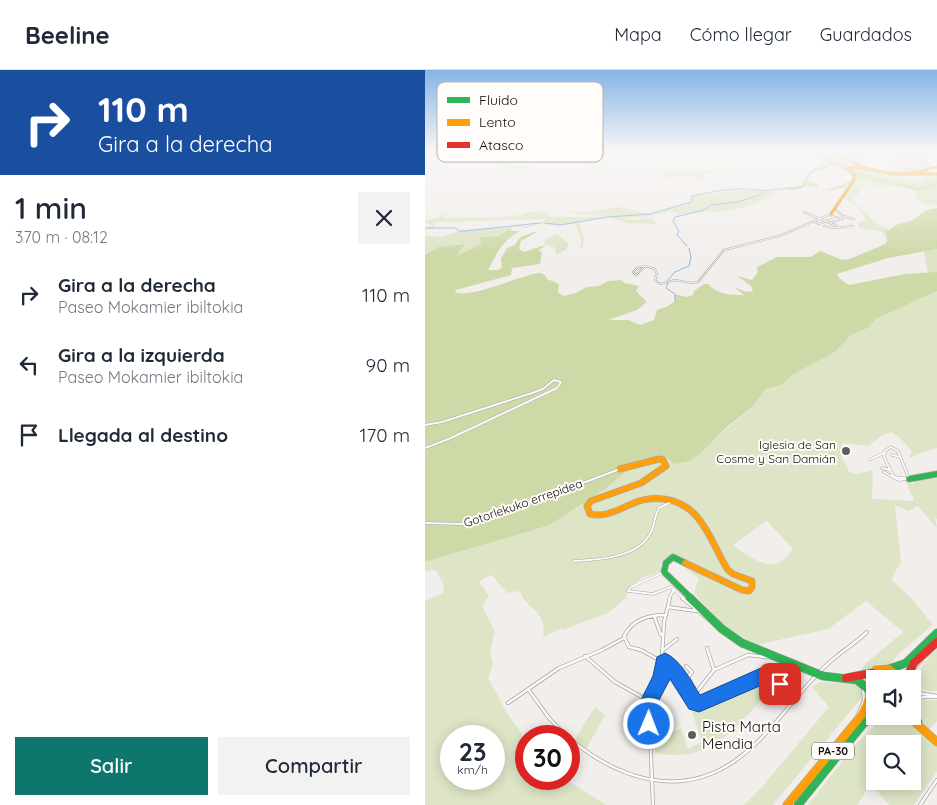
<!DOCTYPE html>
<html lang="es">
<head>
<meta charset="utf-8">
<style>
	:root { --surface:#fff; --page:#f2f2f3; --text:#1f2937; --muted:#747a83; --line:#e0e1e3; --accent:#0f766e }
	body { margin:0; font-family:Quicksand,sans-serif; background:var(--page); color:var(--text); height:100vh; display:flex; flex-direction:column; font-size:19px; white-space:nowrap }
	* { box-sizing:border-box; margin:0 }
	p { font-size:16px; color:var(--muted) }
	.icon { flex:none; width:28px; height:28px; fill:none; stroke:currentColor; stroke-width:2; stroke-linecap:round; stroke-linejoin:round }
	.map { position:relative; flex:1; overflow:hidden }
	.sheet { display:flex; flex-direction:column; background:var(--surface); width:425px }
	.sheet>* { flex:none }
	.hud { background:#1a4fa0; color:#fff; overflow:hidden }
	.tools { position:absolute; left:441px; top:600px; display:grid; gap:10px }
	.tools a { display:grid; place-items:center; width:55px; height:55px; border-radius:0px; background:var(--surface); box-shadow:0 2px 12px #0003; font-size:25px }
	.speed { position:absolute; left:15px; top:655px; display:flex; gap:10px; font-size:25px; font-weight:700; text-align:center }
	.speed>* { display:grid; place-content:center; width:65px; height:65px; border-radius:50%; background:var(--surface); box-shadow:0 2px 12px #0003; line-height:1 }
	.speed small { font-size:12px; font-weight:400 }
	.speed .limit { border:8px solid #d22; background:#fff; color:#111 }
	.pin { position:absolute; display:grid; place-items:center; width:42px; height:42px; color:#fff; margin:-21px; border-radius:10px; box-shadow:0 2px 8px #0006 }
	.me { position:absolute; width:55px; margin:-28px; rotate:1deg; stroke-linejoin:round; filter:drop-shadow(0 0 4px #0008) }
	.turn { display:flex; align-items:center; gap:18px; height:105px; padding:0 15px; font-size:22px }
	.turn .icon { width:65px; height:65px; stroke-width:2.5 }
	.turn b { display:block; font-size:35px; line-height:42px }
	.round { display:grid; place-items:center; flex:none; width:52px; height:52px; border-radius:0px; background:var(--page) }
	.overview { display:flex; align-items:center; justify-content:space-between; height:85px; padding:0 15px }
	h1 { font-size:30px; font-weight:600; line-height:38px }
	.button { display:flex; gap:10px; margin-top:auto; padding:10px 15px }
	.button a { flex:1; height:58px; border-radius:0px; background:var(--accent); color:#fff; font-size:20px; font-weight:600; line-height:58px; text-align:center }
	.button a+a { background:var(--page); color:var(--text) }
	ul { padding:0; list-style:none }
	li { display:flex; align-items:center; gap:15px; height:70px; padding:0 15px }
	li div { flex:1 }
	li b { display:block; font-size:19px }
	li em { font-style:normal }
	header { display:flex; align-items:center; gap:30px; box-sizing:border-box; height:70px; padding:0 25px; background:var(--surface); border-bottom:1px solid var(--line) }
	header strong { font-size:24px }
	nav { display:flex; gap:28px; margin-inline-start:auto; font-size:18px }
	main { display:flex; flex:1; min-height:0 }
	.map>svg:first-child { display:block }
</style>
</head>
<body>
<header>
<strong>Beeline</strong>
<nav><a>Mapa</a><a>Cómo llegar</a><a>Guardados</a></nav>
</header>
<main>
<section class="sheet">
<div class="hud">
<div class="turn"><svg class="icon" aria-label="right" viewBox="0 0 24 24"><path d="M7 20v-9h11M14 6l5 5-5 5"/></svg><div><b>110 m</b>Gira a la derecha</div></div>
</div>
<div class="overview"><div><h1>1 min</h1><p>370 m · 08:12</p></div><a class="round"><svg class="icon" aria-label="close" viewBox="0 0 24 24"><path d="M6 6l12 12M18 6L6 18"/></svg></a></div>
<ul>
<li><svg class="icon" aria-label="right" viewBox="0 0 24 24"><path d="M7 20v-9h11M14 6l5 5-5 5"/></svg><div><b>Gira a la derecha</b><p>Paseo Mokamier ibiltokia</p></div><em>110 m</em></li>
<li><svg class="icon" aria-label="left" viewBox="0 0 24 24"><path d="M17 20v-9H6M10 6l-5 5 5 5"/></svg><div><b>Gira a la izquierda</b><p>Paseo Mokamier ibiltokia</p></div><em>90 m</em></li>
<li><svg class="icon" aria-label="arrive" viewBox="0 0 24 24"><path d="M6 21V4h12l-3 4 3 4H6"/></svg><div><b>Llegada al destino</b></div><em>170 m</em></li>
</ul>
<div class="button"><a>Salir</a><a>Compartir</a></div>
</section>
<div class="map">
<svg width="512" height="735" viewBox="0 0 512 735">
	<rect width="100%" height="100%" fill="#f1eeeb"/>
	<path fill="#dde5c6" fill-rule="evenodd" d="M397,82c14,0 24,10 38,15 20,7 43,11 65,12v-3h12v3l-9,2 -3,5 -8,1 -45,-11 -52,-23z
		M284,99l2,3 40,-3 -48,6 5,5 -22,-3 -26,2 1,-5 -4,-2z
		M434,109l20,2 11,4 -4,3 -19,-4 -15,17c14,9 21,27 40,28l-6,3 1,6 -6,-7 -22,-3 -1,-5 3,-2 5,1v-3l-7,-11 -13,2 13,-3 -15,-9 -1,-2 4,-6 -6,-2z
		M512,115v20l-11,-1 -12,-6 3,-7 16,-2z
		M331,119h12l9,5c-16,8 -33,15 -51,17 -18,2 -23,-2 -42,5l-11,-5 -28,6 -23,1 13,2 19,-3 -2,2 5,4 -4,1 -27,-1 -18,-6 -25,3 -4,3 5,15 -2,10 -2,-2 2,-6 -6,-15c-10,-4 -26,2 -35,-2l-14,5 -15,-1 -13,9 -18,1v7l-26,12 10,-12 -27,3 -13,8v-20l15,2 22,-7 65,-4 13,-3 7,-4 -106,3 -7,1 1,3 -3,3h-7l8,-3 -8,-3v-3l10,-1 13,-7 -6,6 59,-1 21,-2 7,-3 16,-1 6,6h49l3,-1 -37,-4h20l34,-5 29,7 38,-10 4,-2 1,-6 9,-2z
		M132,164l12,10 -3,6 -9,4 -3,-7 -10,-3 1,-4z
		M512,179v23l-9,1 -4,-22z
		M512,221v157l-20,6 -8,5 3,-8 -13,-14 -8,-5 -10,4 -12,10 -27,-3v16l3,3 4,10 8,2 16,-4 -1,28 2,1 39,2 1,-2 -6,-11v-5l6,1v-3l23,-4v42h-2l2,9 -19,-22 -10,5 -13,-6 6,57 -10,17 22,21 20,25 -36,30 -7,10 -13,-1 -11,8 -7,1 5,-8 39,-33 -37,-31 -38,28 -71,16 -33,-19 -30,-33 5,-14 -28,-23 -11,9 2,6 -18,6 -16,10 -2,11 -18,15 -46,17 -1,-2 -18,10c5,-29 -17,-27 -23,-47l-13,2 -15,-18 -6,2 -7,5 10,14 -7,10 13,25 -5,20 3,13 -5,14 19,35 19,27v39h39l41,26h-181v-204l18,-8 1,-8 -8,-15 -11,1v-9l125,-37 55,-36 36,-30 25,-2 24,4 63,-55 13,-17 15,-4 11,-10 43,-23 16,-17 17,-7 8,-9zM342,451l26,28c-17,28 -40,11 -60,-4zM26,666h43v43h-43z
		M512,579v42c-36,2 -15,-29 0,-42z
		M336,612l12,5c-34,36 -60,78 -117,66l-2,-13 27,-12 7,21 14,-7 -10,-30z
		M395,612l36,2 4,5 2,8 -89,108h-29l17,-17 68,-81 -17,-20z
		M500,630h12v21l-8,9 -15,-19 1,-7z
		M170,637l10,8 -20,36 -12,-9z
		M475,646l13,6 24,25v24l-23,34h-25l-18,-21 -14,21h-49l48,-61 27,-27zM450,674h38v37h-38z"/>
	<path fill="#ced9a8" d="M104,82h66l-3,1 16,10 -54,-2 2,-4 -43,4v3l16,4c-10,1 -21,1 -29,-6l29,-8z
		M384,82h13l-2,2 19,9 4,-1 8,6 21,8 45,11 7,-1 -3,-2 16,-5v6l-4,4 -16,2 -54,-13 -22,10 -13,3 -2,-1 18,-6 12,-7 -1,-3 -23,-9h-3l-3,5 -12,2 -8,7 7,4 3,-1 3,6 -11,-2 -16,5 -8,-3 -16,1 33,-3c6,-9 5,-15 17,-19l-1,-2 9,-2 -11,-5z
		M512,138v41l-49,9 -51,16 3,5 9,6 56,-11 32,-2v19l-61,28 -8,9 -17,7 -16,17 -43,23 -11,10 -15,4 -13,17 -26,21 -26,26 -11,8 -16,3 -8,-7 -25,2 -36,30 -55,36 -125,37v-307l13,-8 27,-3 -9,12 25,-12 -1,-7 19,-1 13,-9 -1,4h9c-19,11 -23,22 -32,39h10l4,-2 -1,-9 6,-11 8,-3 5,-8 14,-5 16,-3 -11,2 -18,10 -2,8 5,3 22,-7 -8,6 4,1 -2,12 -28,4 -1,7 -55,15 -1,2c17,7 64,-17 85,-19l5,2 2,4 12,5 -1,8 5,4 13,-3 11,-6 12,-1 9,-5 13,-1 4,3 14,3 -3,5 11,11 -10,8 -29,10h20l12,5 14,-5 3,-10 11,-4 7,-5v-7l11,3 7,-2 1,-4 10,-7h4c10,11 22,11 36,11l-10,-8 12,5 7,-1 -2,-5 -14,-10 15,4 6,-8 -1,-5 20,-10h34l9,-6 22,9 8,-1 35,-15 2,-3 -1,-9 10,-7 17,-5 13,-10z"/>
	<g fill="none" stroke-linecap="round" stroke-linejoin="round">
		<path stroke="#90b5e5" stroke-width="1" d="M401,82l14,7
			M0,88l32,-6
			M417,90l3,2
			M381,110l5,-9 22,-7
			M120,153l15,2 48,-8 42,-3 41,-12 1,-6c22,-5 48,-10 71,-5
			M0,158h30l4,3h6l75,-8
			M262,176l-10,-11 2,-4 -6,-10 2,-4 29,-7 7,-5 27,-3 22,-7 3,-4 39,-4 3,-4
			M242,211l8,-9 14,-6 2,-9 -2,-9
			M243,213l-2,5 9,6v7"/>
		<path stroke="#90b5e5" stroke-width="2.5" d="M391,82l17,12"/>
		<g stroke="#a9a7a5" stroke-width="2">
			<path id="street-far2" d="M420,82l-2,4 15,6
				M427,82l15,3
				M452,82l22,2
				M468,84l7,17h16l11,-4 -12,-12 -17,-1
				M418,85l20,3
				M494,85l7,6
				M471,88l23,2
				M498,91l7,3
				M471,92l30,2
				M433,93l13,-11
				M473,97l23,2
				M379,142l37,16
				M406,146l12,3
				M419,146l10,3
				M390,152l4,2 10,-4 5,1
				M409,153l10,-6 -9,-8
				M399,156l10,2 19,-2
				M220,196l10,3 2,5 -2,6 5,4 15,-4 16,3 7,-1 26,-32 55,-14 52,-22
				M220,196l-9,9 -3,-3 4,-4z"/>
		</g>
		<g stroke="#a9a7a5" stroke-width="3">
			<path id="street-far1" d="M0,355l17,-3 90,-29 11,-4 11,-9 7,2 -4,6 -106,50 -26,10
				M467,385l8,2
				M446,389l13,-6
				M457,398l8,2 4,7 15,2
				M465,400l-6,-13 1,-6 6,-4 7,4 11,28
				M459,402l14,8 11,-1
				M0,453l39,1 47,-18 29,-7 80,-30
				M149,491c23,-1 63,-3 76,-27 5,-8 4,-18 9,-26l12,-6
				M239,502l-33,15 -3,4 25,3 18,-7 13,12
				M244,529l5,-10"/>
		</g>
		<g stroke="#a9a7a5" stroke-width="4">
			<path id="street" d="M257,528l31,25
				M243,537l28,4
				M229,546l7,19
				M282,578l7,22
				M237,581l15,-12
				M160,586l30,26 34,19
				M234 590a3 3 0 1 1 6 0a3 3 0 1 1-6 0Z
				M237,587l2,-35 6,-24
				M234,590l-18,-10 -12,-3 -5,-11c9,-17 24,-21 42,-21
				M240,591l14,16 16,26 4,1 62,-27 39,17
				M261,596l6,6 -4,5 3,6 -5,7
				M490,597l7,-7
				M488,615l9,9
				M103,619l21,29 17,18
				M488,622l24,4
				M266,629l23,-29 34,-15 26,3
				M83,633l51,-35 43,-18 22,-12
				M488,633l10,-6h14
				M432,647l7,-16 -1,-15
				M144,668c49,41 111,62 167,22 30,-21 52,-54 76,-80 8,-9 16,-17 25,-24 10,-8 21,-15 30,-24
				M228,735l-4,-97c3,-16 14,-28 14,-45
				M495,735l17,-25"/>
		</g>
		<g stroke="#a9a7a5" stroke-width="3">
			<path id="fast-far2" d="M462,82l28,2 21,-2"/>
		</g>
		<g stroke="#a9a7a5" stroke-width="7">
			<path id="fast-far1" d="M484,409l28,-5
				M260,493l-12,-6 -7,6 -2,9 28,27"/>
		</g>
		<g stroke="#a9a7a5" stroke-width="9">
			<path id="fast" d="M265,528l32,31 20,14 81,33 34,4 12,10
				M464,599l17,-6 31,-30
				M488,644l5,8
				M373,735l66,-82 11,-8"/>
		</g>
		<g stroke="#a9a7a5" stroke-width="3">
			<path id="slow-far2" d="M409,82c24,16 51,24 80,21 8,-1 15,-5 23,-6
				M421,99l9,-2 14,3
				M465,104h47
				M406,144l23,-34v-6l-8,-5"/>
		</g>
		<g stroke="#a9a7a5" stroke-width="7">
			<path id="slow-far1" d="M195,399l39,-10 4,1 3,6 -25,17 -50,18 -4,5 3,8c16,4 29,-5 44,-11 9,-4 20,-5 30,-4 39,5 46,43 64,71l5,4 19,7v6l-3,4 -7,-1 -57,-27"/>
		</g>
		<g stroke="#a9a7a5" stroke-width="9">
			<path id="slow" d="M450,631c-7,-11 -8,-21 1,-31l13,-1 12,10
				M483,646l29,26
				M362,735l74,-89 6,-11 3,-12"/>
		</g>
		<g stroke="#a9a7a5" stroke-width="9">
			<path id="jam" d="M421,608l26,-5
				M481,609l8,-16 23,-21"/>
		</g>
		<use href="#street-far2" stroke="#fdfcfc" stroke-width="1"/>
		<use href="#street-far1" stroke="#fdfcfc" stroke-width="2"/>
		<use href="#street" stroke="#fdfcfc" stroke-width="2.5"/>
		<use href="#fast-far2" stroke="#30b455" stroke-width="2.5"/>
		<use href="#fast-far1" stroke="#30b455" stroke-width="5.5"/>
		<use href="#fast" stroke="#30b455" stroke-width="8"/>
		<use href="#slow-far2" stroke="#ff9f0a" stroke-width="2.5"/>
		<use href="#slow-far1" stroke="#ff9f0a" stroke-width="5.5"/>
		<use href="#slow" stroke="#ff9f0a" stroke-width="8"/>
		<use href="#jam" stroke="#e5322d" stroke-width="8"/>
	</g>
	<linearGradient id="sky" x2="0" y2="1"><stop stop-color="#85b4e7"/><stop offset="0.44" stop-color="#f9f7f6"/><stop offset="1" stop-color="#f9f7f6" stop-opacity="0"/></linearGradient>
	<rect width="512" height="185" fill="url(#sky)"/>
	<path fill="#1a73e8" stroke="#114b97" d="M240,583c16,7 26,28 35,42l61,-27 25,10 2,6 -2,6 -6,3 -18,-8 -63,27 -10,-3 -19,-30 -11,21 -1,24 -3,7 -6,2 -6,-2 -3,-7 2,-26 11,-22 4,-19z"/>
	<g fill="#5f5d5a" stroke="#fffcfa" stroke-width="2">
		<circle cx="421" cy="381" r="5"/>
		<circle cx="267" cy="665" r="5"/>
	</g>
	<g text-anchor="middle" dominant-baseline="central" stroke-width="4" stroke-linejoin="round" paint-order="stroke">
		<rect fill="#fffcfa" stroke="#585653" stroke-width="1" x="387" y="672.5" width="42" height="17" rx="4"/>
		<g font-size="11" font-weight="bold" fill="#100f0c">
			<text x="408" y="681">PA-30</text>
		</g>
		<g font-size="12" fill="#100f0c" stroke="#fffcfa" text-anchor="end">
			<text x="411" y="374">Iglesia de San<tspan x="411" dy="14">Cosme y San Damián</tspan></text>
		</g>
		<g font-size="12" fill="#100f0c" stroke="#fffcfa">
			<text transform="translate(98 433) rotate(-19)">Gotorlekuko errepidea</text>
		</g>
		<g font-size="15" fill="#100f0c" stroke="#fffcfa" text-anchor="start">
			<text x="277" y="656">Pista Marta<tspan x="277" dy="17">Mendia</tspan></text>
		</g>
	</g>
	<rect x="12" y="12" width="166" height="80" rx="8" fill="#fffcfa" stroke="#b7b5b3" stroke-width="1"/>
	<rect x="22" y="27" width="23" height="6" fill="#30b455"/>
	<rect x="22" y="49" width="23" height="7" fill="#ff9f0a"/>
	<rect x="22" y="72" width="23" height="6" fill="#e5322d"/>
	<g font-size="14" fill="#100f0c">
		<text x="54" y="35">Fluido</text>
		<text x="54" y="57">Lento</text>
		<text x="54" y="80">Atasco</text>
	</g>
</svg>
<div class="tools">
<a><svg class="icon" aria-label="sound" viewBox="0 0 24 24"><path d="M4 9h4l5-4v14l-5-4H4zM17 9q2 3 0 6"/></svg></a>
<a><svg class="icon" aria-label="search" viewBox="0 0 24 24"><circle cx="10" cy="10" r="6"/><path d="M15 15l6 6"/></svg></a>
</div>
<div class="speed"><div>23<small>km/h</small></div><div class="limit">30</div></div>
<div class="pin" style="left:355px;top:614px;background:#d93025"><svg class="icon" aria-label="arrive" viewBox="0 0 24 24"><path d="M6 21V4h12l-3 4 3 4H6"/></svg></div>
<svg class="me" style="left:224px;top:654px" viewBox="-20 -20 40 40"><circle r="17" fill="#1a73e8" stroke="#fff" stroke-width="3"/><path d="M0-11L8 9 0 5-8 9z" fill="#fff"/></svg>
</div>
</main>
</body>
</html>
